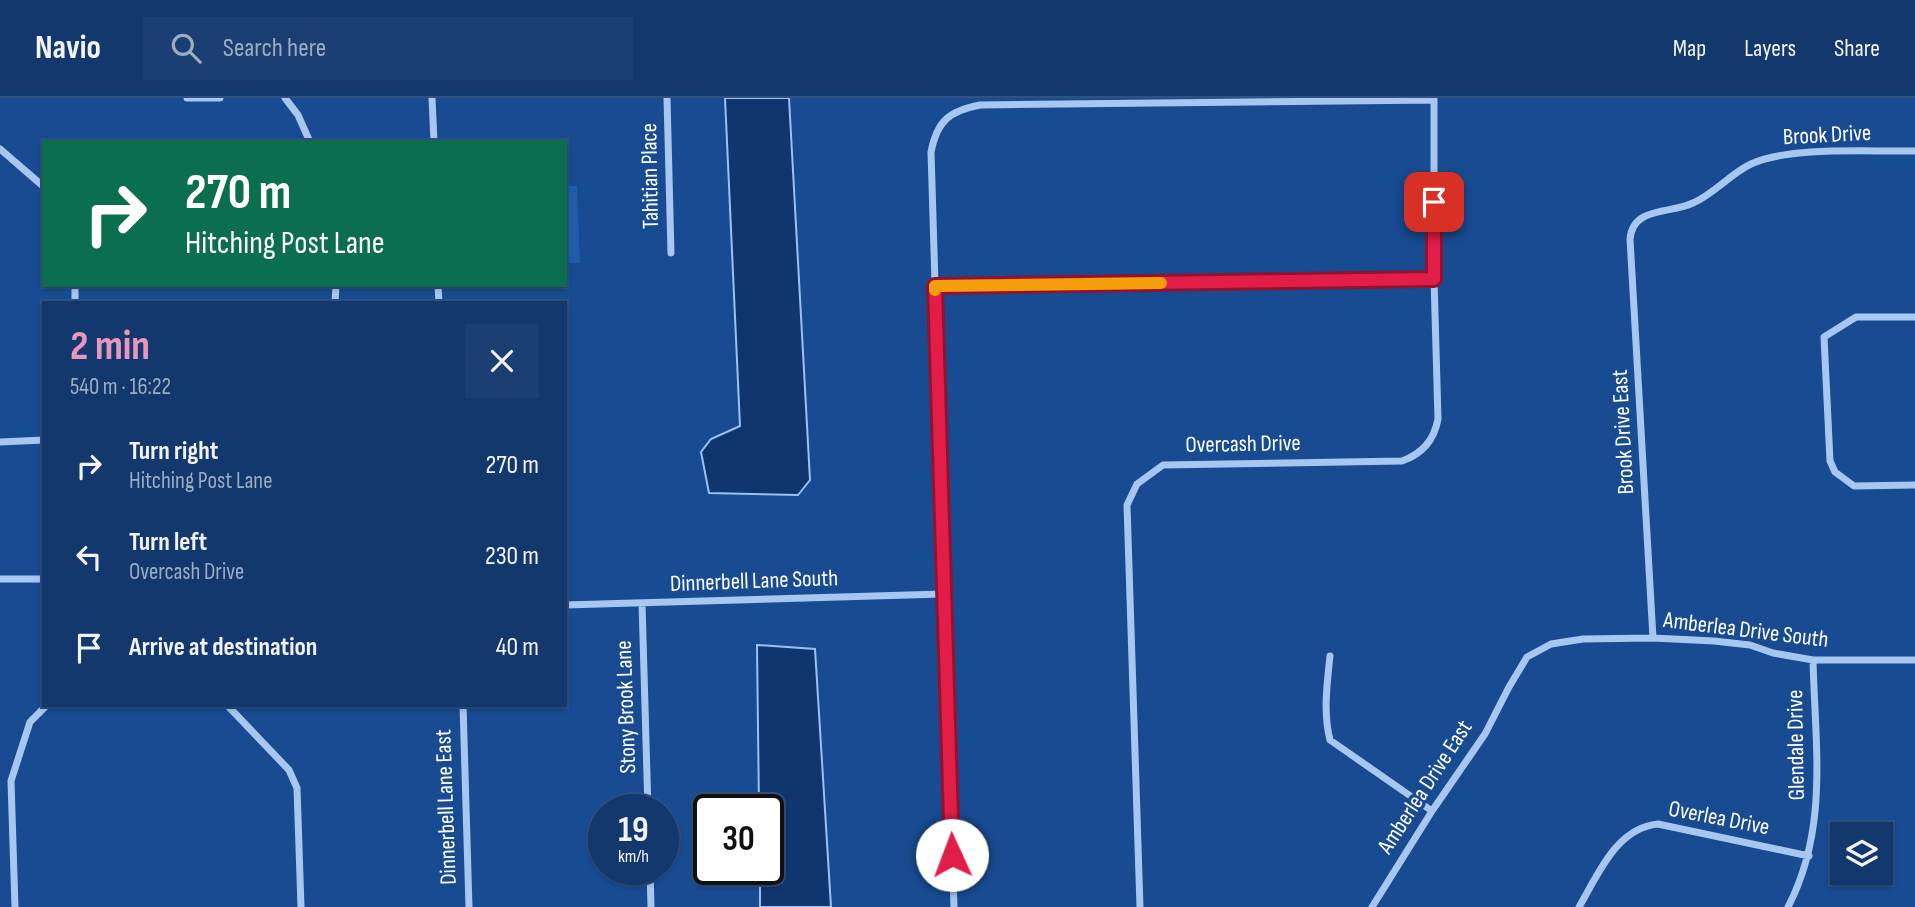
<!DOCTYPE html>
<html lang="en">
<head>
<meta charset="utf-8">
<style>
	:root { --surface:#12386d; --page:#1b3f72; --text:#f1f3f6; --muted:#9cacc2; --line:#315280; --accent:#e797bd }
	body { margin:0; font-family:"Sofia Sans Condensed",sans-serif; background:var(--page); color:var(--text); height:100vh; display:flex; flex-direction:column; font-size:26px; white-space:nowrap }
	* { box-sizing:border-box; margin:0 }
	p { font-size:23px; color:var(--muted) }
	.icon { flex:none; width:38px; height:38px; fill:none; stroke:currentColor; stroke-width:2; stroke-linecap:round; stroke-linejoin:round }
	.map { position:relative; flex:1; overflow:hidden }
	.panel { position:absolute; left:42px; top:203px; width:525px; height:406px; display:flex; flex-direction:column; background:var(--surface); border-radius:0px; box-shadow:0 2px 5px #0004,0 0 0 2px var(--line) }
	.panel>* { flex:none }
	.hud { position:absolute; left:42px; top:42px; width:525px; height:147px; border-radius:0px; box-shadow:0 2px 5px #0004,0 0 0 2px var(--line); background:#0b6e4f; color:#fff; overflow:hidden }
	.fabs { position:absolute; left:1830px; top:724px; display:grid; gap:14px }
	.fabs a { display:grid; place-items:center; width:63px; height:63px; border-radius:0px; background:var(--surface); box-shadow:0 2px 5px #0004,0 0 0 2px var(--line); font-size:35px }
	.speed { position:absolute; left:588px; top:696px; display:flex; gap:14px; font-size:35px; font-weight:700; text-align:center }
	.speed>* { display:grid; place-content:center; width:91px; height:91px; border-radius:50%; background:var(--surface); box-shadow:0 2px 5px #0004,0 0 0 2px var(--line); line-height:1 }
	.speed small { font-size:18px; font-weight:400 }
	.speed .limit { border:4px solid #111; border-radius:10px; background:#fff; color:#111 }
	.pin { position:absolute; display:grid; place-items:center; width:60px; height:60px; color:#fff; margin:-30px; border-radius:14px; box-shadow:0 4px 10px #0006 }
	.me { position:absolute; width:77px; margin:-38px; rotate:358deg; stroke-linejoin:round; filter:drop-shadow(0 0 5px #0008) }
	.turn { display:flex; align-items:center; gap:24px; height:147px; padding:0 28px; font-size:32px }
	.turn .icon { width:91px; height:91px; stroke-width:2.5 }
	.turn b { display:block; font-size:49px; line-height:60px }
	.round { display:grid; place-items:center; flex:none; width:74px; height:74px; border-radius:0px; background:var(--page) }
	.overview { display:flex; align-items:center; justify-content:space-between; height:119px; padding:0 28px }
	h1 { font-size:42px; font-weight:700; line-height:52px; color:var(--accent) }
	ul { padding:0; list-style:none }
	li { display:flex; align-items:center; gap:21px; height:91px; padding:0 28px }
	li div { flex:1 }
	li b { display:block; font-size:26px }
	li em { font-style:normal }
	header { display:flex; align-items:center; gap:42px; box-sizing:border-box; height:98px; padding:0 35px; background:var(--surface); border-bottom:2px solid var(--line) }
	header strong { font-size:33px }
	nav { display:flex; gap:38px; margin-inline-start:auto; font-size:24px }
	.search { width:490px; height:63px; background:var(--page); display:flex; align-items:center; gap:18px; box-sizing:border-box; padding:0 24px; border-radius:0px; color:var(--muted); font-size:26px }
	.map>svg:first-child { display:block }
</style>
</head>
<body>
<header>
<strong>Navio</strong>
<div class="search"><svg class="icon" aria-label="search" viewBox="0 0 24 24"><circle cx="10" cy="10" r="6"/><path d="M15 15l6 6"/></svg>Search here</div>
<nav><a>Map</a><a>Layers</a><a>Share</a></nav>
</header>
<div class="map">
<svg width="1915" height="809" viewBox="0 0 1915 809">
	<rect width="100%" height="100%" fill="#184b91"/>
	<path fill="#215cab" d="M565,88h12l3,77h-15z"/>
	<path fill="#10366f" stroke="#99c1f2" stroke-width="2" d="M725,0h64l21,382 -12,15 -89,-2 -8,-41 10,-13 29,-13z
		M757,547l58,4 16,258h-71v-37h8v-60h-9z"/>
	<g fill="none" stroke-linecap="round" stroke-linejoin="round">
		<path stroke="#a7c6f0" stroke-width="7" d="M187,0h33
			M285,0l13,17 12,27
			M432,0l2,44
			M667,0l4,155
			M0,51l44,38
			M75,187v18
			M438,187l1,18
			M935,188l499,-7
			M335,205l1,-18
			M1915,219h-59l-32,20 6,124 5,11 19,14 61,-1
			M0,344l44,-2
			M0,481h44
			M642,505l6,207
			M565,507l378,-11
			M1653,540l-23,-399c3,-33 41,-25 63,-36 22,-10 37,-29 58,-39 39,-18 119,-12 164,-13
			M1330,558c-3,28 -7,57 0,84l102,71
			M227,607l62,65 8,18 4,119
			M463,607l6,202
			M650,772l1,37
			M15,809l-4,-126 19,-59 17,-17
			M954,809l-23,-755c6,-31 18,-41 49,-47l454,-5
			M1140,809l-13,-402 10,-21 26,-19 239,-4c20,-7 32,-20 36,-42l-4,-140v-181
			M1372,809l60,-96 53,-77 24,-47 18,-30 24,-13 32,-5 70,-1 61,3 36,4 23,8 40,7h102
			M1579,809c19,-32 37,-79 79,-83l151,32
			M1788,809c41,-79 27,-161 25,-247"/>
	</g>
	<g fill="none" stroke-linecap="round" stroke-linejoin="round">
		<g stroke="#92132f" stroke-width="18">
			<path id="route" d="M952,757l-17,-569 499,-7v-77"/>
		</g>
		<use href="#route" stroke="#e11d48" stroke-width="12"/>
		<path stroke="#f59e0b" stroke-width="12" d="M935,192v-4l226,-3"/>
	</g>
	<g text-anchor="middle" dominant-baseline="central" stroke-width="7" stroke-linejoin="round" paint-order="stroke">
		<g font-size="23" fill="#fff" stroke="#184b91">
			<text transform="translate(1827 37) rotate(-3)">Brook Drive</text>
			<text transform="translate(650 78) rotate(-91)">Tahitian Place</text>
			<text transform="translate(1623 334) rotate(-93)">Brook Drive East</text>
			<text transform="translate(1243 346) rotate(-1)">Overcash Drive</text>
			<text transform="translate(754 483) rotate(-2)">Dinnerbell Lane South</text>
			<text transform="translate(1746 532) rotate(7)">Amberlea Drive South</text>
			<text transform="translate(626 609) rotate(-92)">Stony Brook Lane</text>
			<text transform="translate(1796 647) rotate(-91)">Glendale Drive</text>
			<text transform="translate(1425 689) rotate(-57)">Amberlea Drive East</text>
			<text transform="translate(446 709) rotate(-92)">Dinnerbell Lane East</text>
			<text transform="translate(1719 720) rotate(11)">Overlea Drive</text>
		</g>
	</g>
</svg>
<div class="fabs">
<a><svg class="icon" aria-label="layers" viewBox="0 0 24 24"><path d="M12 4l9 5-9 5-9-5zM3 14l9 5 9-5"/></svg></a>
</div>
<div class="speed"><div>19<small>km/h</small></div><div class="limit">30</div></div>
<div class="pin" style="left:1434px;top:104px;background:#d93025"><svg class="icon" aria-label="arrive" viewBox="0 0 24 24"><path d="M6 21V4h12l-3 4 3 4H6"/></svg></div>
<svg class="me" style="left:952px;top:757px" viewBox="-20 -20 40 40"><circle r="19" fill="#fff"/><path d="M0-13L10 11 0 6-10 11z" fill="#e11d48"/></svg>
<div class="hud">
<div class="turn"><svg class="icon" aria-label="right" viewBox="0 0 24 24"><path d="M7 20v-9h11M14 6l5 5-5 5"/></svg><div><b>270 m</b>Hitching Post Lane</div></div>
</div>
<section class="panel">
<div class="overview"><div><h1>2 min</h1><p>540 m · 16:22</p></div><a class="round"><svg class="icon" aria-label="close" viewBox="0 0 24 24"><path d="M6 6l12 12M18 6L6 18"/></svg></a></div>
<ul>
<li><svg class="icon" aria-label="right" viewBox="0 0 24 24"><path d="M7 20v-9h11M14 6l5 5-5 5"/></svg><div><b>Turn right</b><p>Hitching Post Lane</p></div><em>270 m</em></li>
<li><svg class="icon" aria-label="left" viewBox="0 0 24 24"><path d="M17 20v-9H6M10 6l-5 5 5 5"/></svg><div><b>Turn left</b><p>Overcash Drive</p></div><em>230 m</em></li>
<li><svg class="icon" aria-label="arrive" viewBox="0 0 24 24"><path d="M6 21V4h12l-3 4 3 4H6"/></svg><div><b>Arrive at destination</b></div><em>40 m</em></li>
</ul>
</section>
</div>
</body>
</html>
